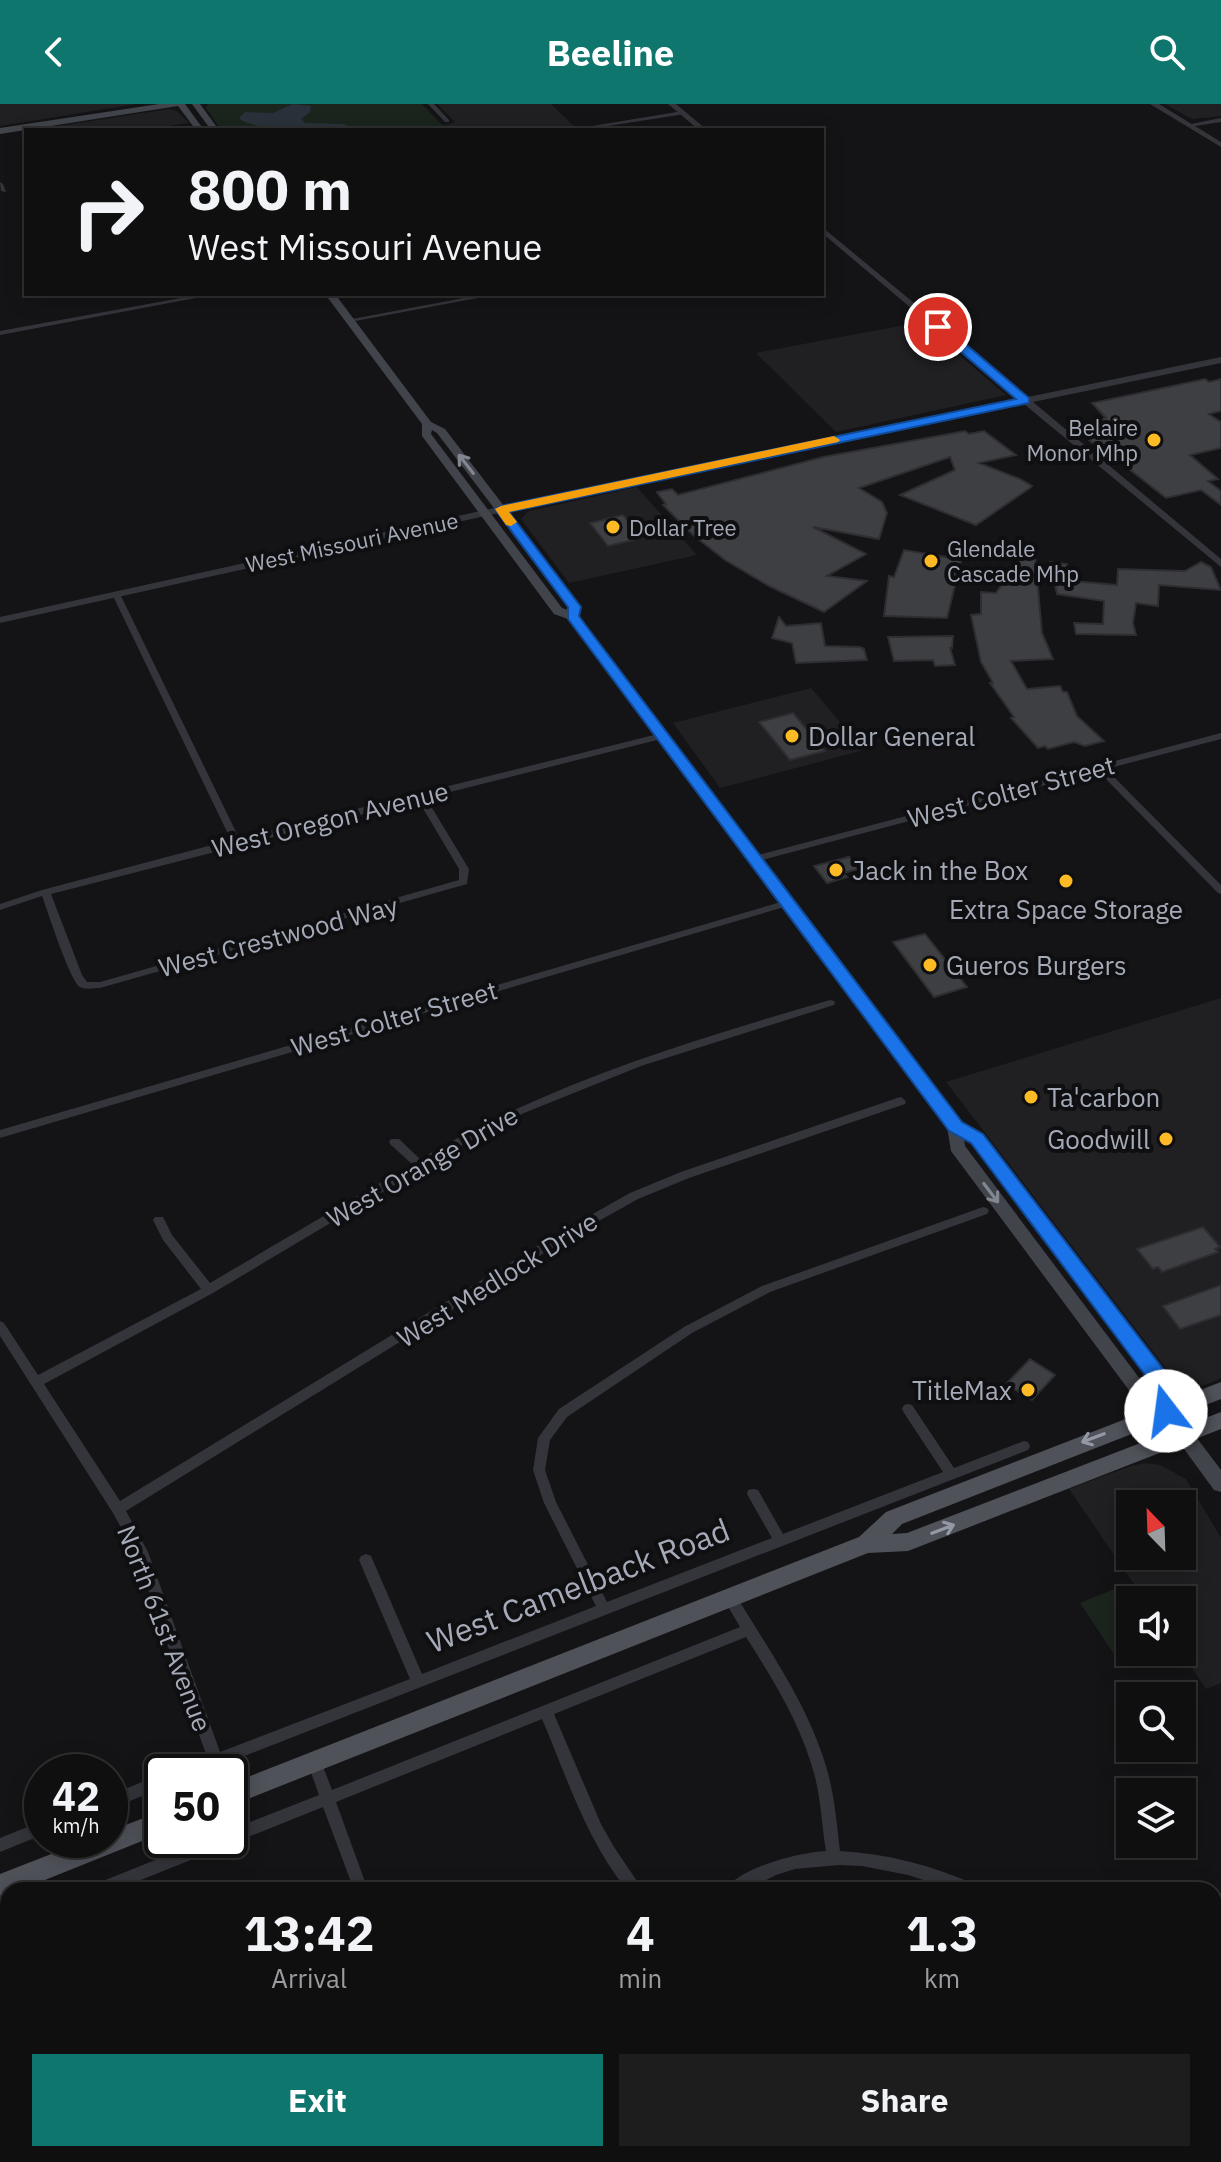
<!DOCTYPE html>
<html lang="en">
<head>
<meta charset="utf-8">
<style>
	:root { --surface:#0f0f10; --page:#1d1d1e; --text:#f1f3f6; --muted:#9b9c9f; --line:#2f2f30; --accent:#0f766e }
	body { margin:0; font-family:"IBM Plex Sans",sans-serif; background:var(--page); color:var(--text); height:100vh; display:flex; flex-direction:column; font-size:30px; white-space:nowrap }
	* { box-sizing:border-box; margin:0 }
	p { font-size:26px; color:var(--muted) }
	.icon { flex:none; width:44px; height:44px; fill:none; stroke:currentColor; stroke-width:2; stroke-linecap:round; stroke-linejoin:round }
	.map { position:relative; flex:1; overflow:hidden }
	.drawer { position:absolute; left:0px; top:1778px; width:1222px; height:280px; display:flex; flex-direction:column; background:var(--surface); border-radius:24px 24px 0 0; box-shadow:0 4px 20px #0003,0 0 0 2px var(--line) }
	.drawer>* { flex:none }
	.banner { position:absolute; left:24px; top:24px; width:800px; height:168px; border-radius:0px; box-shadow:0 4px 20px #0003,0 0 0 2px var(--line); background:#0f0f10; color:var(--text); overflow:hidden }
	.needle { width:52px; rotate:337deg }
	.tools { position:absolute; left:1116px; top:1386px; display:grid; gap:16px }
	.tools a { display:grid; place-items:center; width:80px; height:80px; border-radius:0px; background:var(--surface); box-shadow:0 4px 20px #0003,0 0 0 2px var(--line); font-size:40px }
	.speed { position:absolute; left:24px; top:1650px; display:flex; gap:16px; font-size:40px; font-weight:700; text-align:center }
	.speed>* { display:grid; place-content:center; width:104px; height:104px; border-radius:50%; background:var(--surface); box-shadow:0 4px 20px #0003,0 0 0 2px var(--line); line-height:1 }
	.speed small { font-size:20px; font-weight:400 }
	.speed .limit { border:4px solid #111; border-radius:12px; background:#fff; color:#111 }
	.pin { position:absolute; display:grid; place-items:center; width:68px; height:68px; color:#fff; margin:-34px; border:4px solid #fff; border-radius:50%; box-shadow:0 2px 8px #0007 }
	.me { position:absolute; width:88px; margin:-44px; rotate:345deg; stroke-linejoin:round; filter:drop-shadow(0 0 6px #0008) }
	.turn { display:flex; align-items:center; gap:28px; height:168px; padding:0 32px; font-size:36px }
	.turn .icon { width:104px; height:104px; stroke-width:2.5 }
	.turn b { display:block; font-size:56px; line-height:68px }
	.eta { display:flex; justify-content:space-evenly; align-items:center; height:136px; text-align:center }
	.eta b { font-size:48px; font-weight:700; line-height:56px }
	.button { display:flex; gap:16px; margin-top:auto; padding:16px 32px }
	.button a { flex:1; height:92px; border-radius:0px; background:var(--accent); color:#fff; font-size:32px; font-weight:700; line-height:92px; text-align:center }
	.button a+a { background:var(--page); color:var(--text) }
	header { display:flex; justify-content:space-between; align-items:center; height:104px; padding:0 32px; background:var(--accent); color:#fff; font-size:36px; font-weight:700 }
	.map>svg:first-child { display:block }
</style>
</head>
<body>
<header><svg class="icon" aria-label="back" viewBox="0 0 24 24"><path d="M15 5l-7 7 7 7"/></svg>Beeline<svg class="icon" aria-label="search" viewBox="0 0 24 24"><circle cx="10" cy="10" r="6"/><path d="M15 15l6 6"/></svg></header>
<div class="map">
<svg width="1221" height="2058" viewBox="0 0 1221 2058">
	<rect width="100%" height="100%" fill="#141416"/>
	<path fill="#202023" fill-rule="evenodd" d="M0,0h136l-136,22z
		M437,0h114l24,23 -22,3h-97l-6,-6 5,-2z
		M1165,0h56v12l-29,3z
		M169,5l8,2 12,12 -48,7h-109z
		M921,218l85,73 -170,37 -80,-79z
		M637,383l60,68 -128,28 -48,-64 8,-8z
		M811,584l53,62 -144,38 -47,-65z
		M1221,894v380l-16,7 -18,2 -16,-12 -225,-293z
		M1145,1359l15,2 26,14 35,59v145l-15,6 -25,-37 1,-52h-37l-76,-111 62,-23zM1130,1400h52v52h-52z"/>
	<path fill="#1b241d" d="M208,0h214l20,21 8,-1 6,6h-235l-15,-22z
		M1122,1482l9,14 -1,52h34l-41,16 -43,-65z"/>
	<path fill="#29323a" d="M293,0l18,2 -1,6 -9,7 4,4 38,1 17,6c-26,0 -105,4 -121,-12l6,-6 28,1z"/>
	<path fill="#3e3f43" stroke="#2e2d32" stroke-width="2" d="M1205,275l4,3 12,-3v32l-12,3 12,8v26l-31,7 28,24 -10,2 13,10v14l-20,-15 -35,8 -51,-40 -4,1 -38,-33 33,-8 -14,-15z
		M965,327l4,3 15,-3 32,24 -37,8 41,16 12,7 -2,2 -54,37 -76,-30 55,-25 -5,-13 -91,31 23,14 5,11 -8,26 -66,-12 53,27 -39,22 40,5 -43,31 -55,-26 -44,-26 -32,-25 -30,-30 3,-1 -8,-10 -1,-2 15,-3 6,6 145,-38z
		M623,411l19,23 -34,8 -18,-23z
		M949,442l15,2 -17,70 -63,-2 5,-40 5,1 10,-27 42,7z
		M1024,448l11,3 7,78 11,26 -42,2 16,28 33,-3 3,6h4l10,24 27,25 -19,5 -11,-4 -26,7 -3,-3 -7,2 -27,-30 3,-1 -24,-34h3l-12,-21 -10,-47 10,-1v-22l15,1z
		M1050,458l17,2 -5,16 55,5 1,-16 67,2 16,-9 10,5 10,23 -62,-5 -1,21 -22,-3 -3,20 3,12 -60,-1 -2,-11 29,1 1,-23 -47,-7z
		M779,513l7,9 35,-3 4,23 35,1 4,2 3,11 -71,3 -4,-20 -20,-5z
		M953,532l-1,12h-2l5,17 -20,1 -2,-6 -39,1 -6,-24z
		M793,609l32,38 -35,9 -31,-38z
		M849,753l10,12 -16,4 4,4 -20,6 -13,-17z
		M925,830l42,53 -33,10 -41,-55z
		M1203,1123l17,20 -5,2 3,3 -56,20 -4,-5 -5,2 -16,-20z
		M1221,1181v30l-41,14 -17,-23z
		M1030,1255l25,16 -23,25 -26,-16z"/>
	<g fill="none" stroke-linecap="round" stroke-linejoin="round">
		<path fill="#34353b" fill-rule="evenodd" d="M428,0h6l15,16v2h-4z
			M683,7l2,3 -103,16h-14z
			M1221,14v4l-32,5 -3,-2z
			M0,78l3,2 3,8 -5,-1z
			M203,190h14l-217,41v-4z
			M485,190h14l-149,28 -3,-2z
			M113,488h6l1,2 119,244 423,-105 4,3 -1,2 -239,60 43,71 -2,15 -367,104c-5,0 -15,2 -20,-1 -10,-6 -32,-75 -38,-91l-42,14v-6l42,-14 189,-50 -119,-246zM418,696l41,69v11l-359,102h-13l-5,-7 -31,-81z
			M1221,629v6l-115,30 115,116v9l-3,-1 -120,-122 -344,91 -5,-3 2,-2z
			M788,796l3,1 2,2 -2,2 -791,233v-8z
			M830,896l4,1 1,2 -1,2 -193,61 -117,47 -71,37 -240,143 -169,91 76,117 437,-267 73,-41 51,-21 216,-74 4,-1 5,4 -1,3 -216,74 -51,21 -73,41 -439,271 22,41 72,200 190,-73 -51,-119 2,-4 5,-2 5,2 51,118 174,-68 -52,-103 -11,-33 5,-32 21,-29 125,-82 78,-41 221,-79 4,1 2,3 -2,3 -217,78 -78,41 -125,84 -17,23 -5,30 11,32 51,100 165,-64 -25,-44 1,-4 5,-1 5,1 25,44 160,-62 -39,-59 -2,-4 2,-4 4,-1 4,1 42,63 70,-27 4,1 2,4 -2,4 -804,314 3,8h-14l-1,-3 -9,3h-24l2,-5 26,-10 -72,-204 -22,-40 -113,-177v-15l4,2 34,52 163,-86 -38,-49 -10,-20 2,-3h8l9,18 38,48 202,-119 -21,-19 -2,-3 2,-3h8l21,20c127,-75 269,-118 410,-159z
			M730,1488l5,2c35,58 77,116 94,183 6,24 8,49 11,74 48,3 92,14 136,34l2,5h-24l-46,-15 -46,-9 -23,-1 -44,4 -19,6 -29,15h-21c11,-22 75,-38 100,-39 -4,-24 -5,-50 -11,-74 -13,-51 -41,-96 -69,-140l-192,77 47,110 13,23 29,43h-16c-41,-50 -60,-113 -85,-171l-206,83 32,88h-14l-31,-83 -207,83h-25l2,-5 112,-45h25v-10l89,-35 -12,-34 2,-5 5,-2 5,2 13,34 408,-163 -17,-29 2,-4z
			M162,1670v14l-52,21v-14z
			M42,1717v14l-42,17v-14z
			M8,1815v14l-8,4v-16z
			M1221,1879v17l-7,3v-17z
			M168,2050h17l3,8h-17z
			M574,2050h26l5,2 2,6h-26l-5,-2z
			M873,2050h16l-3,8h-16z
			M1155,2050h16l1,8h-16z"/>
		<path fill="#34353b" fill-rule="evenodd" d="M668,0h8l31,26h-8z
			M1150,0h9l62,38v5z
			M822,123l206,170 193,-40v6l-188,39 188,157v8l-197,-163 -539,112 -485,107v-6l485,-107 534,-111 -197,-166z"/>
		<path fill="#42444b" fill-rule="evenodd" d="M159,0h26l19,26h-8l-18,-24 -178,28v-6z
			M192,0h8l19,26h-8z
			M325,190h10l96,128 14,7 134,175 2,3 -3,9 383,506 22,13 190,249 3,5 -1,20 46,61v22l-7,-2 -54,-74 -23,-15 -186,-250 -4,-24 -379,-508 -14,-5 -132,-178v-12zM432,326l5,3 132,174 -1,3 -6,-2 -131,-174zM964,1035l7,4 187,248v5l-9,-5 -184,-245z"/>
		<path fill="#50525a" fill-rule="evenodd" d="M1221,1278v17l-319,125 -10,10 15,-1 314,-121v17l-313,122 -40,2 -638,253v-22l629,-247 27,-25z
			M162,1707v22l-142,57h-12v5l-8,3v-24l87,-34h23v-9z"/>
	</g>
	<defs><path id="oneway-shaft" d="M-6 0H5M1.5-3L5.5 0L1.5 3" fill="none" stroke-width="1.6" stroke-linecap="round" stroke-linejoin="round" transform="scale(2)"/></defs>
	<g stroke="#828691">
		<use href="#oneway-shaft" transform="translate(466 360) rotate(-128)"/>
		<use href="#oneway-shaft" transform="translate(991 1089) rotate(53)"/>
	</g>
	<g stroke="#9398a4">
		<use href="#oneway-shaft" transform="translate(1093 1334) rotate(159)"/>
		<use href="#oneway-shaft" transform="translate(943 1425) rotate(-21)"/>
	</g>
	<path fill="#1a73e8" stroke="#114b97" stroke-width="2" d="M934,220h8l87,74v5l-520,109 72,95 -2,9 8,11 375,495 21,12 191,249c5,10 4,24 -1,34l-7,2 -7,-2 -3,-6 1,-20 -186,-248 -22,-12 -381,-512v-12l-73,-98 6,-3 515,-107 -82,-70z"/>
	<path fill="#f59e0b" d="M834,332l6,4 -2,2 -329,70 8,10 -6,4 -5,-1 -11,-16 6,-3z"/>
	<g fill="#fcba25" stroke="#0f0f11" stroke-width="3">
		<circle cx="1154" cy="336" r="8"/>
		<circle cx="613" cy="423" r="8"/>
		<circle cx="931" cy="457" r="8"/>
		<circle cx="792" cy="632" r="8"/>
		<circle cx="836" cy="766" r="8"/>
		<circle cx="1066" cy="777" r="8"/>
		<circle cx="930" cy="861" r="8"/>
		<circle cx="1031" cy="993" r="8"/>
		<circle cx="1166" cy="1035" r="8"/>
		<circle cx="1028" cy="1286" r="8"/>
	</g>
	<g text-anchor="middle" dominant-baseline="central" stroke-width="8" stroke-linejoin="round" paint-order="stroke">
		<g font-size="22" fill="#a4aab7" stroke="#0f0f11" text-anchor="start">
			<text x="1138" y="323" text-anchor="end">Belaire<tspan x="1138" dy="25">Monor Mhp</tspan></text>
			<text x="629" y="423">Dollar Tree</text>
			<text x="947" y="444">Glendale<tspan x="947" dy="25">Cascade Mhp</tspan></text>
		</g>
		<g font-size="22" fill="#a4aab7" stroke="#0f0f11">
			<text transform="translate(352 438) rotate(-12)">West Missouri Avenue</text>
		</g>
		<g font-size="26" fill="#a4aab7" stroke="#0f0f11" text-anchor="start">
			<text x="808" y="632">Dollar General</text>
			<text x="852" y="766">Jack in the Box</text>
			<text x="1066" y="805" text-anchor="middle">Extra Space Storage</text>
			<text x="946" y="861">Gueros Burgers</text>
			<text x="1047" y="993">Ta'carbon</text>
			<text x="1150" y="1035" text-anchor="end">Goodwill</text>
			<text x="1012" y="1286" text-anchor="end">TitleMax</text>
		</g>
		<g font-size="26" fill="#a4aab7" stroke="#0f0f11">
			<text transform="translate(1011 687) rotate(-15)">West Colter Street</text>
			<text transform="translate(330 715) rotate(-14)">West Oregon Avenue</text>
			<text transform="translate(278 832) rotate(-15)">West Crestwood Way</text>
			<text transform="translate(394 914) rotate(-16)">West Colter Street</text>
			<text transform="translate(422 1062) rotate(-30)">West Orange Drive</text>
			<text transform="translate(497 1175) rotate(-32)">West Medlock Drive</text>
			<text transform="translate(165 1524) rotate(69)">North 61st Avenue</text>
		</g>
		<g font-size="32" fill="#a4aab7" stroke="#0f0f11">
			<text transform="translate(578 1481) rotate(-21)">West Camelback Road</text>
		</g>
	</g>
</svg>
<div class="tools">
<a><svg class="needle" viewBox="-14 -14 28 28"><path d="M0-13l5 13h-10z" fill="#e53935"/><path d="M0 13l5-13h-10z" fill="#9b9c9f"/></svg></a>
<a><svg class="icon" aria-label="sound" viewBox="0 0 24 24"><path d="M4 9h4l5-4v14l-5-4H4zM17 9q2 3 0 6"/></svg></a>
<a><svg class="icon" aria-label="search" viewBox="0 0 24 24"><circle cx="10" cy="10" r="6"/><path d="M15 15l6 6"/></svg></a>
<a><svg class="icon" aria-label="layers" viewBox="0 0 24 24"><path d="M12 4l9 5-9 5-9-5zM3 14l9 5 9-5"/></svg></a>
</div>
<div class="speed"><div>42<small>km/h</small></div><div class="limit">50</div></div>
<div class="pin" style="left:938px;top:223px;background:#d93025"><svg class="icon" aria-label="arrive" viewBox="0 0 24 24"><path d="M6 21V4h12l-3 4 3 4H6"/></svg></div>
<svg class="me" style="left:1166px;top:1307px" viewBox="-20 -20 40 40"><circle r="19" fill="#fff"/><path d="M0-13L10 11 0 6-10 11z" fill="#1a73e8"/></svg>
<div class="banner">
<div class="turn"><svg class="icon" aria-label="right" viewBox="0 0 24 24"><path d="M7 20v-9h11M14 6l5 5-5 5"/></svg><div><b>800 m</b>West Missouri Avenue</div></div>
</div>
<section class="drawer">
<div class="eta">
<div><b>13:42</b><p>Arrival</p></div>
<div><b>4</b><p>min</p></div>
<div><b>1.3</b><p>km</p></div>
</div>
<div class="button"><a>Exit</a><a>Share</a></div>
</section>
</div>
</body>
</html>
